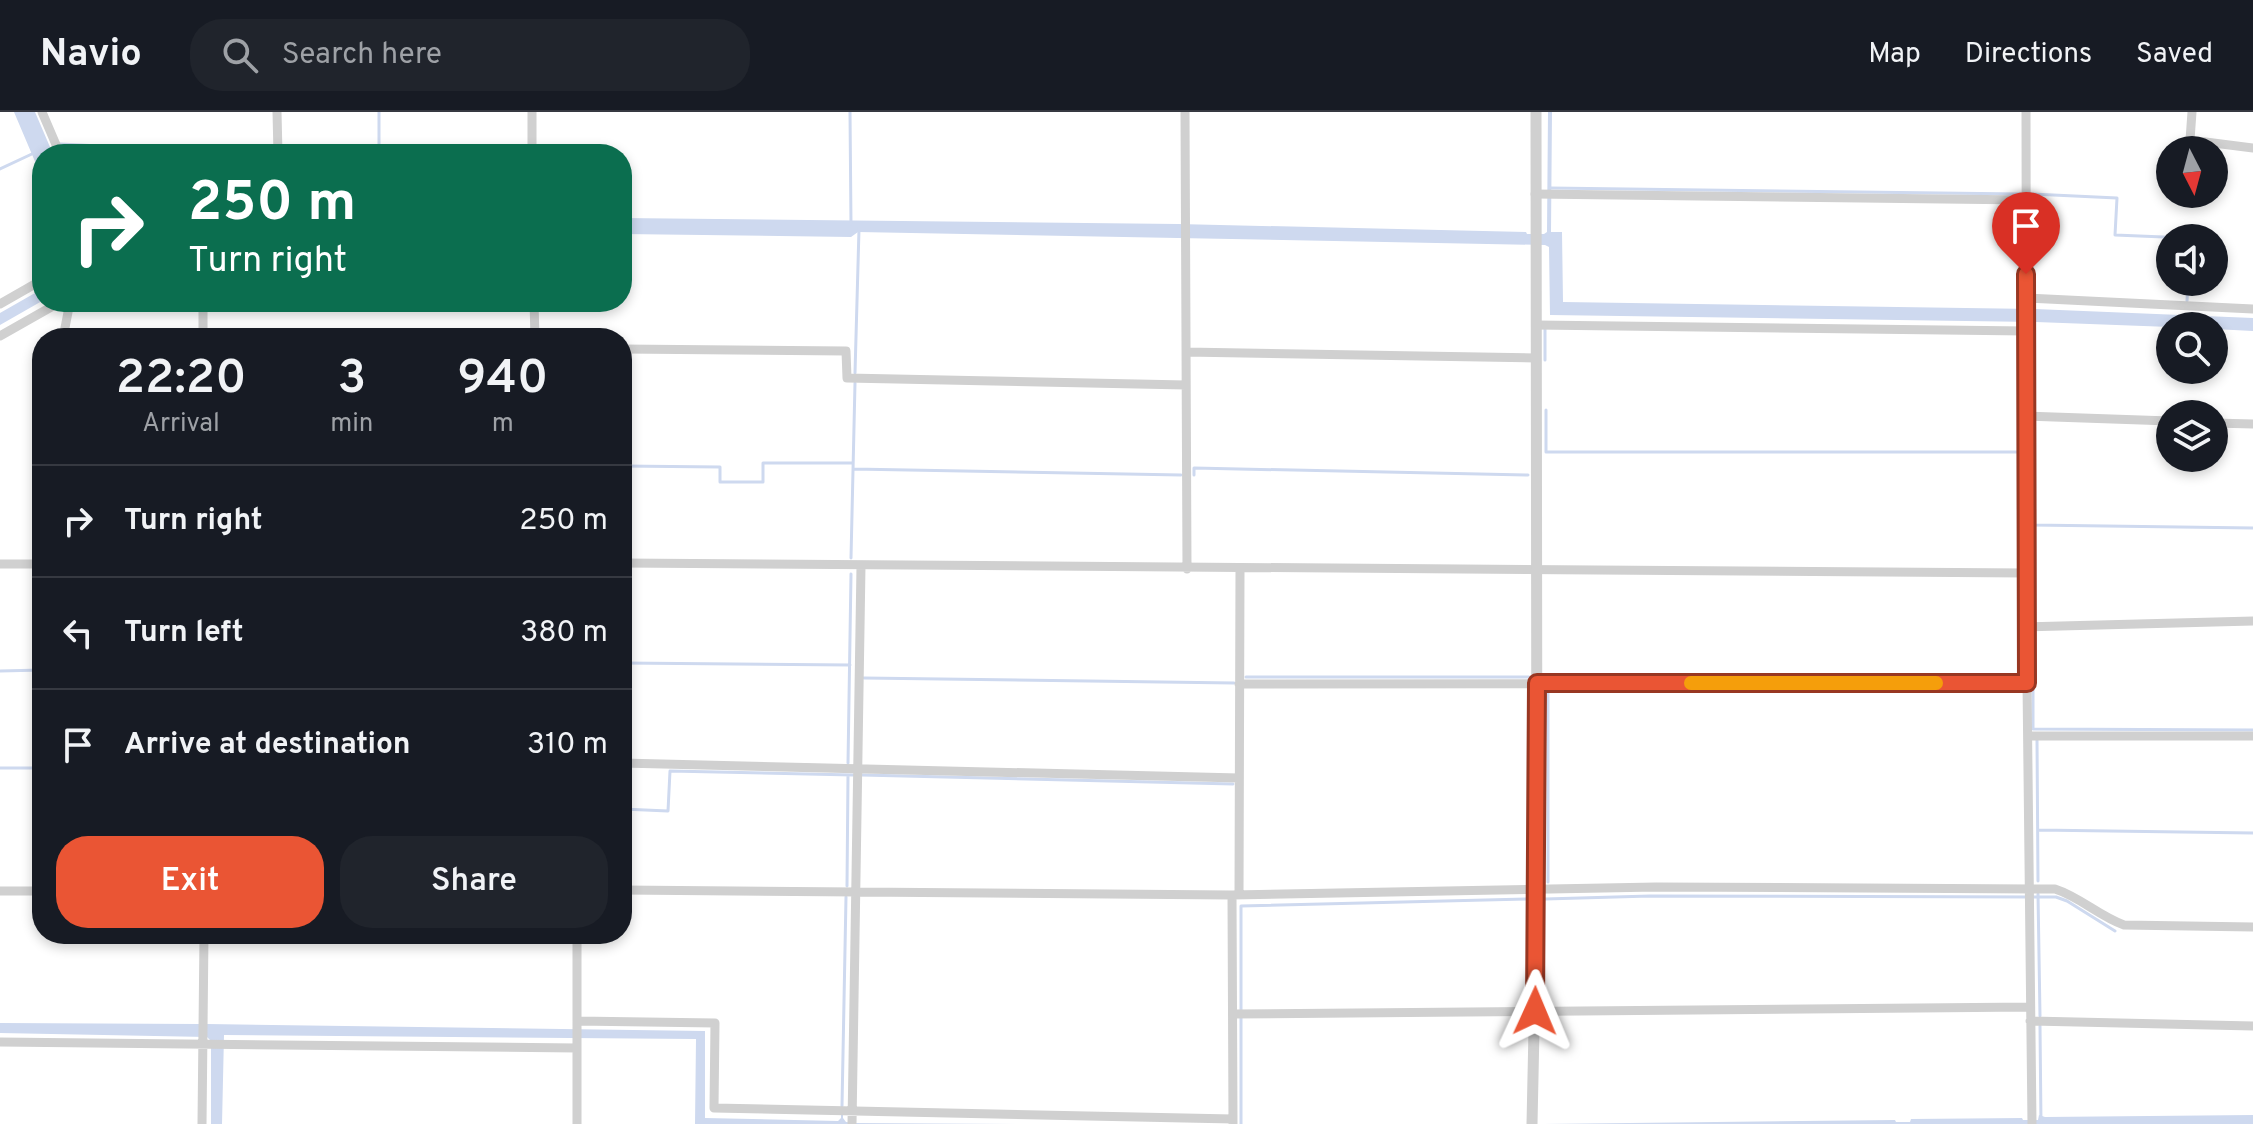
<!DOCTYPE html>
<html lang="en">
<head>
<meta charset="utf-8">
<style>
	:root { --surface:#171b24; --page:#20242c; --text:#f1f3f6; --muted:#9ea1a6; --line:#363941; --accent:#ea5534 }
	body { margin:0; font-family:Overpass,sans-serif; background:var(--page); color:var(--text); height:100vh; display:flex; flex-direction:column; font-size:30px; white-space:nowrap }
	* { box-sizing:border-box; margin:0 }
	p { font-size:26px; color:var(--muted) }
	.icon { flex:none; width:44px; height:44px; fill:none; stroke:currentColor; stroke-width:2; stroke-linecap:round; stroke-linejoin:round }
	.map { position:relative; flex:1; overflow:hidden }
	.side { position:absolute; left:32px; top:216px; width:600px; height:616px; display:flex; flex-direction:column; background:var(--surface); border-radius:32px; box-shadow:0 4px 12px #0003 }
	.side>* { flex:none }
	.top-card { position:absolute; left:32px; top:32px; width:600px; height:168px; border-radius:32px; box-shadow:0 4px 12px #0003; background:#0b6e4f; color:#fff; overflow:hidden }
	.needle { width:52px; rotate:174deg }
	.controls { position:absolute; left:2156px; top:24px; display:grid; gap:16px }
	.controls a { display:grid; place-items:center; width:72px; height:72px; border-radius:50%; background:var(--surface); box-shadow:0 4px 12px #0003; font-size:40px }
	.pin { position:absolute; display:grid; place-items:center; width:68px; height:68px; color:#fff; margin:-82px -34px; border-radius:50% 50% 50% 0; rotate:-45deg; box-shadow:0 0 8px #0007 }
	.pin .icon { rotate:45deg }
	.me { position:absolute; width:88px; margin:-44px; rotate:1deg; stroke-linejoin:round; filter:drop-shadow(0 0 6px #0008) }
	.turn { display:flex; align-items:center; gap:28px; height:168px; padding:0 24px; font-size:36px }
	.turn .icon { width:104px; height:104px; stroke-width:2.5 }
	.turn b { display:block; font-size:56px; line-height:68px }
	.eta { display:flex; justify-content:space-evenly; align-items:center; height:136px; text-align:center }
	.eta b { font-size:48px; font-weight:600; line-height:56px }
	.button { display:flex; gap:16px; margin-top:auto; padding:16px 24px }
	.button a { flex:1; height:92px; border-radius:32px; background:var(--accent); color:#fff; font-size:32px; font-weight:600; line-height:92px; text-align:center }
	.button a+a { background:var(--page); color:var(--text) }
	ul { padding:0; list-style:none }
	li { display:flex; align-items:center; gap:24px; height:112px; padding:0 24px; border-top:2px solid var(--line) }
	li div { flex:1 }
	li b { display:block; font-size:30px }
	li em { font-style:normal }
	header { display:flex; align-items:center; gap:48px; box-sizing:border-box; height:112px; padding:0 40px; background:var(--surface); border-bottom:2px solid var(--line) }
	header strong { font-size:38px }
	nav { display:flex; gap:44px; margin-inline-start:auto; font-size:28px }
	.search { width:560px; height:72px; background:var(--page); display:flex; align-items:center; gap:20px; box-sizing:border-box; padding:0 28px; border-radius:32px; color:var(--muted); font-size:30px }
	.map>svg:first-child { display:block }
</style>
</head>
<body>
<header>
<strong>Navio</strong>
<div class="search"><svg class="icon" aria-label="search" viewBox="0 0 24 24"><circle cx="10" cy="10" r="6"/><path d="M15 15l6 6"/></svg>Search here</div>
<nav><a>Map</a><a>Directions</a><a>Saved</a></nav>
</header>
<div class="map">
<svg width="2253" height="1012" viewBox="0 0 2253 1012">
	<rect width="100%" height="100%" fill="#fff"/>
	<path fill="#ced9ef" d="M14,0h21l18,42h-11v24z
		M1548,0h4l-1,120h11l1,70 472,7 218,9v13l-39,-2v-3l-44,1 -134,-5 -486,-7 -1,-68 -4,-2 -687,-13 -7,5 -229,-3v-16l556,6 348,8 1,2h17l3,-2z
		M42,177v12l-42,24v-12z
		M0,911l199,1v5l8,-5 498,7v87l133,3 3,-3v-14h2v14l3,4 9,1 181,1h-341l1,-85 -472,-4 -2,89h-11v-83l-4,-4 -207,-4z
		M2039,1003l6,2 208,-2v9h-710l352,-4 1,2h14l1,-3 111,-1 1,2h15z"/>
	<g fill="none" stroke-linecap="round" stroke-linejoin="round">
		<path stroke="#ced9ef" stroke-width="3" d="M379,0v42
			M850,0l1,112
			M60,32l139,7
			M0,57l34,-16
			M1550,76l471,6
			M2032,82l85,4 -2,37 73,3
			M2187,189l1,-19
			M1545,217v31
			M855,261l4,-144
			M1546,298v42h474
			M2032,300l1,-92
			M2032,309v104l221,3
			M622,354l98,1v15h43v-19h90
			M853,357l328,6
			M1194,363v-7l334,7
			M851,446l4,-175
			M622,551l228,2
			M0,559l42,-1
			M1246,565h283
			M1544,565l478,1
			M2033,565v52l220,1
			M864,566l370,5
			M1548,577v193
			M2037,627l1,142
			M848,651l3,-189
			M0,656h42
			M862,663l371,9
			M622,697l46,2 2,-40 183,4
			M2038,718l215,3
			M847,774l1,-111
			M2038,782l2,122
			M1545,787l105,-3 406,1 11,4 48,30
			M1241,898v-104l288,-7
			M2040,914l1,98
			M842,994l4,-209
			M1241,1012v-107"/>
		<path stroke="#d0d0d0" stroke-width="9" d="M42,0l18,42
			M277,0l1,42
			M532,0v42
			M1185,0l2,457
			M2026,0l1,571 5,441
			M2192,0l-2,28 63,8
			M1535,82l491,6
			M2026,186l227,11
			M203,190v36
			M534,190l1,36
			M0,192l42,-24
			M1536,213l490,6
			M0,224l60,-34
			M63,226l7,-36
			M622,237l224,2 1,27 339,7
			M1186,240l350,6
			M2027,304l143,5
			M2214,311l39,1
			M622,451l1404,10
			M0,452h42
			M2027,515l226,-6
			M1239,572l788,-1
			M2028,624h225
			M622,651l617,15
			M622,778l610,5 424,-8 399,2c25,8 44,27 69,36l129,2
			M0,779h42
			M1232,783l1,229
			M1239,783l1,-326
			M1233,902l797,-7
			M577,909l138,2 -1,85 519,11
			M2030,909l223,5
			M0,930l577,6
			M202,1012l2,-190
			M577,1012v-190
			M852,1012l9,-558"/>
		<path stroke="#d0d0d0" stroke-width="11" d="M1532,1012l5,-236 -1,-776"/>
	</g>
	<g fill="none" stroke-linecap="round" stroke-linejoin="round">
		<g stroke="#983722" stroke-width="20">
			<path id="route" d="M1535,899l2,-328h490l-1,-409"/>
		</g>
		<use href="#route" stroke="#ea5534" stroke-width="14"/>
		<path stroke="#f59e0b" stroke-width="14" d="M1691,571h245"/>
	</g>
</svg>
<div class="controls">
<a><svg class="needle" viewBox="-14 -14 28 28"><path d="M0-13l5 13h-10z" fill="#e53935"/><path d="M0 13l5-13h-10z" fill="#9ea1a6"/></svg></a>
<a><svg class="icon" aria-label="sound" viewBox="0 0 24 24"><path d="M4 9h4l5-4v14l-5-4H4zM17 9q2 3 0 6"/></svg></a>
<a><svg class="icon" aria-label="search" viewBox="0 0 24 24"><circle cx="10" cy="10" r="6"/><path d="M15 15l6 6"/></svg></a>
<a><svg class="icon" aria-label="layers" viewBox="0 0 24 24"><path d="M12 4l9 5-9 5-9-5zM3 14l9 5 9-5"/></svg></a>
</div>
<div class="pin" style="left:2026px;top:162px;background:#d93025"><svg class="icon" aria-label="arrive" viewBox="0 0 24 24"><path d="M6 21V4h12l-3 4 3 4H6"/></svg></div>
<svg class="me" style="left:1535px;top:899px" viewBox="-20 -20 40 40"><path d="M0-17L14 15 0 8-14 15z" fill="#ea5534" stroke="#fff" stroke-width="4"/></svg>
<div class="top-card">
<div class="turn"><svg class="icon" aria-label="right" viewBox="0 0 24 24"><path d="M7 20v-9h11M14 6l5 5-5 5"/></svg><div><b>250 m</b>Turn right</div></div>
</div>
<section class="side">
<div class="eta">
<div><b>22:20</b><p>Arrival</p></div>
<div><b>3</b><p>min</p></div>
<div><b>940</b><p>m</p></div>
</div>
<ul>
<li><svg class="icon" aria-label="right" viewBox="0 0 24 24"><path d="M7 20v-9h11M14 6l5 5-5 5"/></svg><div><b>Turn right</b></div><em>250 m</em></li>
<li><svg class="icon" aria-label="left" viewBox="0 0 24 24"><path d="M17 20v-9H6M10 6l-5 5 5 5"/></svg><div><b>Turn left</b></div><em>380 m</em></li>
<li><svg class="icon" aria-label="arrive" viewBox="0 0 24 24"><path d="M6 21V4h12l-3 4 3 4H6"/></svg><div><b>Arrive at destination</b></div><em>310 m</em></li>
</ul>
<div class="button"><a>Exit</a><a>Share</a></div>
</section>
</div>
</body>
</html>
